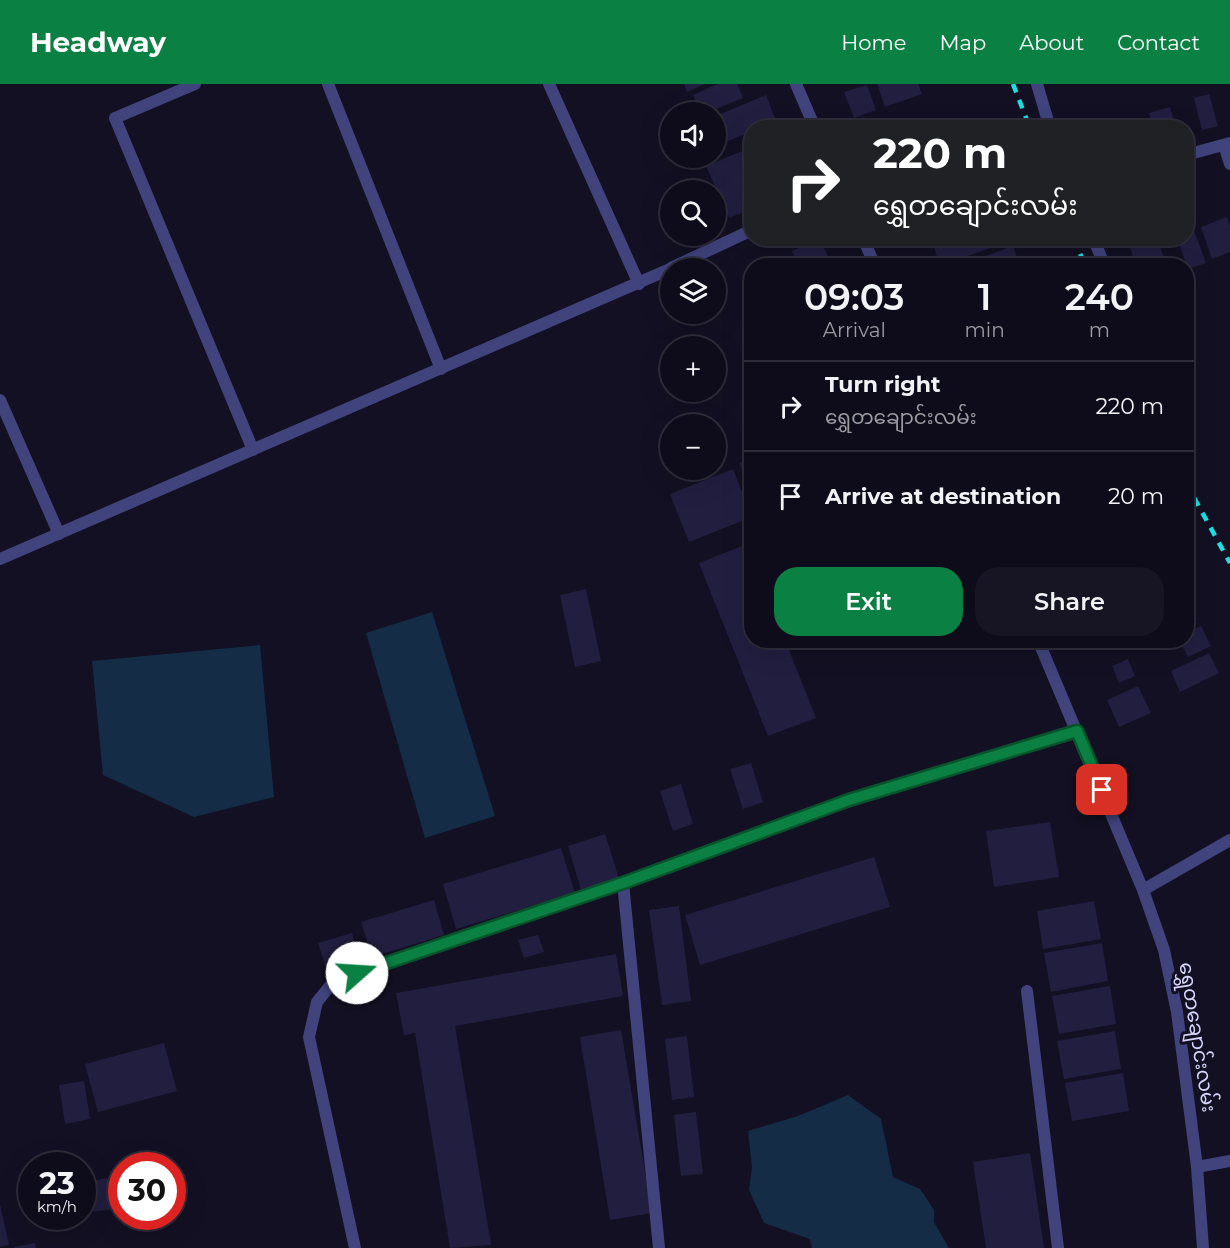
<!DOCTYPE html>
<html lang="en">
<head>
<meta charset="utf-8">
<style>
	:root { --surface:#0e0c1a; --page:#171523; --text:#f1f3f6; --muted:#9b9ba2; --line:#2e2c39; --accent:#0b8043 }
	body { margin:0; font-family:Montserrat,"Noto Sans Myanmar",sans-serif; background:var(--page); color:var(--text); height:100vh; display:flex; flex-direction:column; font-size:22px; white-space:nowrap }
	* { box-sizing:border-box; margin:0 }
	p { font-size:20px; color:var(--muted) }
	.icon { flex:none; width:33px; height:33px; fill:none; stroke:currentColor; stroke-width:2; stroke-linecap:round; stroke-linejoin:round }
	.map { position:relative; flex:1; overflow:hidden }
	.side { position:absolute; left:744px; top:174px; width:450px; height:390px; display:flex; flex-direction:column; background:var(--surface); border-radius:24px; box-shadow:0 6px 24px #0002,0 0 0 2px var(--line) }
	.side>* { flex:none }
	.top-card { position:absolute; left:744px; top:36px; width:450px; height:126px; border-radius:24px; box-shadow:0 6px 24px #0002,0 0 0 2px var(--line); background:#202124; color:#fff; overflow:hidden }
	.tools { position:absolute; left:660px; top:18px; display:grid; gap:12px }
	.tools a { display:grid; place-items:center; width:66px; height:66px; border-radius:50%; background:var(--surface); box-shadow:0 6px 24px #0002,0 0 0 2px var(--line); font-size:30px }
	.speed { position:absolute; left:18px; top:1068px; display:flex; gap:12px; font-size:30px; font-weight:700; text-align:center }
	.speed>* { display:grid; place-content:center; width:78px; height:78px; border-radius:50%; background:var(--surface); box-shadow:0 6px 24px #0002,0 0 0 2px var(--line); line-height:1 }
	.speed small { font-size:15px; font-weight:400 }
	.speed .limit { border:9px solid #d22; background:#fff; color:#111 }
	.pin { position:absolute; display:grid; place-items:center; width:51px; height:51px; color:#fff; margin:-26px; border-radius:12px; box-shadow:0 3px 9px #0006 }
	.me { position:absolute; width:66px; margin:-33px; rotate:71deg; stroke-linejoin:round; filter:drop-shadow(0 0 4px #0008) }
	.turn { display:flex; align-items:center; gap:21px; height:126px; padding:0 30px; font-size:27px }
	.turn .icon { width:78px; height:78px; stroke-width:2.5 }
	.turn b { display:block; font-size:42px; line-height:51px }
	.eta { display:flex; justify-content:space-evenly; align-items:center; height:102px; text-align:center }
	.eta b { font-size:36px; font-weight:600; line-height:42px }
	.action { display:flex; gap:12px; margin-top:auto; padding:12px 30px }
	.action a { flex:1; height:69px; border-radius:24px; background:var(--accent); color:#fff; font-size:24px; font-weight:600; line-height:69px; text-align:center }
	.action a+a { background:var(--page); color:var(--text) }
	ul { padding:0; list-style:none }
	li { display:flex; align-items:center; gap:18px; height:90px; padding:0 30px; border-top:2px solid var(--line) }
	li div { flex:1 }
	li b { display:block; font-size:22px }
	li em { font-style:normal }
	header { display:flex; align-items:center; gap:36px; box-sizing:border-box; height:84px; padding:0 30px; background:var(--accent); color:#fff }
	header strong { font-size:28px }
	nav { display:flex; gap:33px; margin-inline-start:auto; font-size:21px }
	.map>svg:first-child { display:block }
</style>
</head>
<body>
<header>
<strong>Headway</strong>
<nav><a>Home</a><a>Map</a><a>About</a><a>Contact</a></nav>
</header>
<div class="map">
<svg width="1230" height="1164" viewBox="0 0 1230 1164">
	<rect width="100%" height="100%" fill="#121022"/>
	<path fill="#152c47" d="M432,528l63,204 -70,22 -59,-205z
		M260,561l14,152 -80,20 -91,-42 -11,-114z
		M848,1011l33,24 12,58 27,12 14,21v12l15,26h-137l-2,-9 -46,-16 -15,-33 3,-23 -4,-36 50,-15z"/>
	<path fill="#221e40" d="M684,0h21l-18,8z
		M718,0h19l6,14 -34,14h-9l-7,-17z
		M877,0h41l4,10 -37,13z
		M867,1l9,25 -22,8 -10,-26z
		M1209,10l9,32 -16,4 -8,-32z
		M766,11l10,26 -15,7h-9v3l-36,15v-30z
		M1170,23l6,21h-23l-4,-15z
		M752,63v62l-23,9 -23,-52z
		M1227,133l3,9v26l-18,7 -11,-32z
		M1192,141l14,38 -18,6 -11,-31h9v-11z
		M931,154h78l1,3 -70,25z
		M1145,154h12l10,28h-31l-7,-22z
		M820,155l12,27h-33l-7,-15z
		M1013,162l7,20h-59v-1z
		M752,374v36h-1l-12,-31z
		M733,385l19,48 -63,25 -19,-48z
		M747,460l5,12v84h33l31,78 -48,18 -69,-173z
		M586,505l15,72 -26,6 -15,-72z
		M1186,513l11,22 -11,5z
		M1201,542l10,20 -23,11 -9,-17h7v-7z
		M1122,556h18l-15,7z
		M1209,569l10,20 -39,19 -9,-21z
		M1128,575l7,17 -16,7 -7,-17z
		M1138,602l13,27 -32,14 -12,-27z
		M751,679l12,39 -20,7 -13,-40z
		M681,700l12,40 -20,7 -13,-40z
		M1050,738l9,55 -65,10 -8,-56z
		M605,750l14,45 -38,11 -13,-44z
		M561,764l14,45 -119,36 -13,-45z
		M874,773l16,50 -190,58 -15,-50z
		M434,816l10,35 -72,22 -11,-35z
		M1094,817l7,38 -58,10 -6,-38z
		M679,822l12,95 -29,4 -13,-95z
		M352,849l8,27 -33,11 -9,-28z
		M538,851l6,17 -20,6 -6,-18z
		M1102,859l6,38 -57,11 -7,-39z
		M616,870l7,42 -168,30 36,219 -41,3 -35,-215 -11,2 -8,-42z
		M1110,902l6,38 -57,10 -7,-38z
		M621,946l31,183 -42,7 -30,-183z
		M1115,947l6,38 -57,10 -7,-38z
		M687,952l7,61 -22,3 -7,-61z
		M164,959l13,48 -79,21 -13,-48z
		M1123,989l6,38 -57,10 -7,-38z
		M84,997l6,38 -25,5 -6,-39z
		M696,1028l7,62 -22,2 -7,-61z
		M1030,1069l14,95h-58l-13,-86z
		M122,1092v32l-40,5v-31z
		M0,1120l9,41 -9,2z
		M35,1159l1,5h-22v-1z"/>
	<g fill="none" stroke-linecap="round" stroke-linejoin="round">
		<path stroke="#40437c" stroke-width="12" d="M623,799l36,365
			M1027,907l31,257"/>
		<path stroke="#40437c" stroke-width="12" d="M195,0l-80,34 138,332
			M328,0l113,285
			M549,0l90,200
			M796,0l19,44
			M1037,0l13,44
			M1224,61l6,19
			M1186,71l44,-12
			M863,154l12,28
			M1093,154l12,28
			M671,184l81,-38
			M0,316l59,134
			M0,475l670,-290
			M1038,556l105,250 21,60 13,62 20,155 6,81
			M1143,806l87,-50
			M1197,1083l33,-6
			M355,1164l-46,-211 8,-35 17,-21 289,-98 226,-83 228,-69"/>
		<path stroke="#18e1e4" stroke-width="4.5" stroke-dasharray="9 8" stroke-linecap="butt" d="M1013,0l17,44
			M1074,154l11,28
			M1186,399l44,80"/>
	</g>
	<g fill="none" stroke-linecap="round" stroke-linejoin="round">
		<g stroke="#07532c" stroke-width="15">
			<path id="route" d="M357,889l266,-90 226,-83 228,-69 25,59"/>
		</g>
		<use href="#route" stroke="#0b8043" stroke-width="10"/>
	</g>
	<g text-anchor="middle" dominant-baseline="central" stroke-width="6" stroke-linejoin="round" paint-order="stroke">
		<g font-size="20" fill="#d6d5fb" stroke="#121022">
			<text transform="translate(1198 953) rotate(81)">ရွှေတချောင်းလမ်း</text>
		</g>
	</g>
</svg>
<div class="tools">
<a><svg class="icon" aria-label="sound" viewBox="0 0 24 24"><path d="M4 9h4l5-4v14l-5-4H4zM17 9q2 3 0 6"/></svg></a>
<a><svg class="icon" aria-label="search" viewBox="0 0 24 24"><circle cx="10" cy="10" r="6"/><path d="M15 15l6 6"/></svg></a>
<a><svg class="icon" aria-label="layers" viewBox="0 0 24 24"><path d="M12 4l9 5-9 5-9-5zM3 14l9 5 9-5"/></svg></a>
<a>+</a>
<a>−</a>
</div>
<div class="speed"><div>23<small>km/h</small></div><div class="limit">30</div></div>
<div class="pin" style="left:1102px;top:706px;background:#d93025"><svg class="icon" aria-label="arrive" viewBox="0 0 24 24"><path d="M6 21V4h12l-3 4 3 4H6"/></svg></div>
<svg class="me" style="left:357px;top:889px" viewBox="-20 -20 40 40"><circle r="19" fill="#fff"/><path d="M0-13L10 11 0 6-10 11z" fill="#0b8043"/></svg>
<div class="top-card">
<div class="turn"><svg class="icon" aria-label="right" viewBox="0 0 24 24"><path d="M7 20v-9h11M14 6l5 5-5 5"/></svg><div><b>220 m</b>ရွှေတချောင်းလမ်း</div></div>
</div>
<section class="side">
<div class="eta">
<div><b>09:03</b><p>Arrival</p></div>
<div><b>1</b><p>min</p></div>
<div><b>240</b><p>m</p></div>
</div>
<ul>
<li><svg class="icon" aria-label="right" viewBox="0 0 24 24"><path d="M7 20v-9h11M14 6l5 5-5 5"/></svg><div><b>Turn right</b><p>ရွှေတချောင်းလမ်း</p></div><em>220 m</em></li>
<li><svg class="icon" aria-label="arrive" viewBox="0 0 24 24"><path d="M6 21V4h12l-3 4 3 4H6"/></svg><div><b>Arrive at destination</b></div><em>20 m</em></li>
</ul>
<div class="action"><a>Exit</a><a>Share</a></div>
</section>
</div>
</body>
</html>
